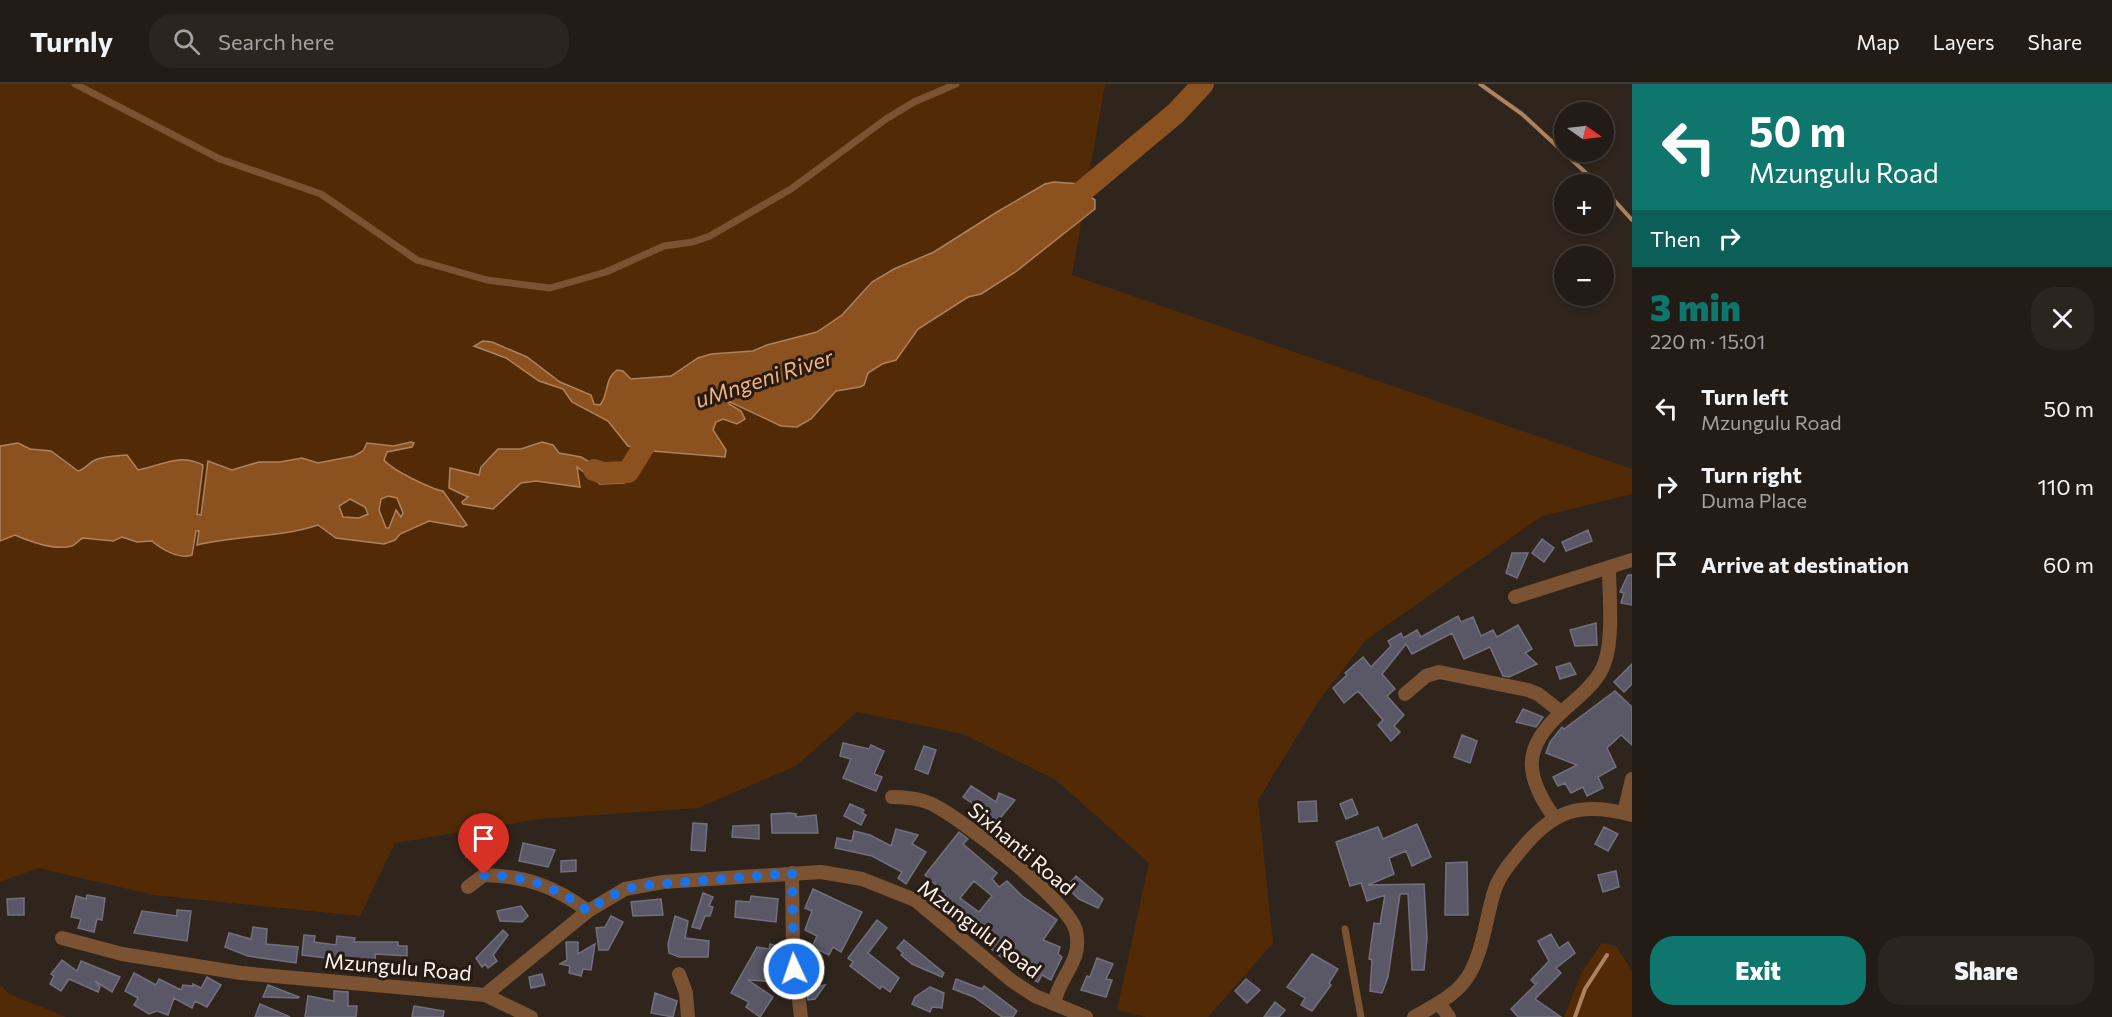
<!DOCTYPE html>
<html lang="en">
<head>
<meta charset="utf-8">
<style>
	:root { --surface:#231c16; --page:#2b251f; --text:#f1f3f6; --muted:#a3a1a1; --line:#403a35; --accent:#0f766e }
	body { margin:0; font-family:Commissioner,sans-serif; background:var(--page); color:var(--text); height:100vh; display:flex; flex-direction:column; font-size:22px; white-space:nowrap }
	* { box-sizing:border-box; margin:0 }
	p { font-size:20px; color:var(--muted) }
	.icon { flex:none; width:33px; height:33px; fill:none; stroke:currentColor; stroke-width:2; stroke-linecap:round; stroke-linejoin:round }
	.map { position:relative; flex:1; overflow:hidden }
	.details { display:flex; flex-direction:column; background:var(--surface); width:480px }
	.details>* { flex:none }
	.guide { background:#0f766e; color:#fff; overflow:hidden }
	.needle { width:39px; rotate:104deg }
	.tools { position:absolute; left:1554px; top:18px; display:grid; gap:12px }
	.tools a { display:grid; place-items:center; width:60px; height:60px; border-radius:50%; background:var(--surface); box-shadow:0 3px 9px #0003,0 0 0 2px var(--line); font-size:30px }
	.pin { position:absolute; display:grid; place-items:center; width:51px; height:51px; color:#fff; margin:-62px -26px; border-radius:50% 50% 50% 0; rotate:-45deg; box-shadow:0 0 6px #0007 }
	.pin .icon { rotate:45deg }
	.me { position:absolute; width:66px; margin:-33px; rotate:357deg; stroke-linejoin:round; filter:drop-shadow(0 0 4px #0008) }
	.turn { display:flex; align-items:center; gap:21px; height:126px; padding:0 18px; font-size:27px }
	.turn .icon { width:78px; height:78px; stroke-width:2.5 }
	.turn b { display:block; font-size:42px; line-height:51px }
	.then { display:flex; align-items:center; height:57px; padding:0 18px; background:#0003; gap:12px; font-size:22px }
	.round { display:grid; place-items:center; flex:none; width:63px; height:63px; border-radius:24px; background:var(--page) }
	.summary { display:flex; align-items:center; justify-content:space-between; height:102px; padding:0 18px }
	h1 { font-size:36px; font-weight:800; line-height:45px; color:var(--accent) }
	.primary-button { display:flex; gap:12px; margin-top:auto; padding:12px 18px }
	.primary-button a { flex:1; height:69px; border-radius:24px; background:var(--accent); color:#fff; font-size:24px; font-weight:800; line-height:69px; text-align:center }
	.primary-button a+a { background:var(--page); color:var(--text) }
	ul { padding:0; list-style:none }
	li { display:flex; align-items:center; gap:18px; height:78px; padding:0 18px }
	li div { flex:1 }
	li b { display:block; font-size:22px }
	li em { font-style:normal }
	header { display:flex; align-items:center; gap:36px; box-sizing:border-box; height:84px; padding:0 30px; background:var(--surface); border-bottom:2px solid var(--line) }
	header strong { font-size:28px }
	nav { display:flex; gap:33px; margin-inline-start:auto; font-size:21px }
	.search { width:420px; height:54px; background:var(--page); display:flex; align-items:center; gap:15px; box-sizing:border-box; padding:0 21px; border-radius:24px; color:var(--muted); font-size:22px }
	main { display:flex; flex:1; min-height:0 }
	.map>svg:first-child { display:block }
</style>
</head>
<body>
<header>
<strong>Turnly</strong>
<div class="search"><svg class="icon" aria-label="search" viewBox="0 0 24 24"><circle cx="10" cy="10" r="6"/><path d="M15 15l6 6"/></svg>Search here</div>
<nav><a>Map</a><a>Layers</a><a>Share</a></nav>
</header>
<main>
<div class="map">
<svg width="1632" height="933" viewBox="0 0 1632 933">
	<rect width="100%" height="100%" fill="#2f251d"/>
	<path fill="#522b06" d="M0,0h1105l-33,191 560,194v25l-90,22 -176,124 -46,59 -62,101 15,143 -65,74h-62l-29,-7 32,-147 -93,-83 -93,-46 -106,-22 -61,54 -98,42 -159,11 -144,24 -35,73 -206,-21 -116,-27 -38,14z
		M1602,859l14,3 16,25v46h-68l18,-45z
		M0,900l9,10 57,23h-66z"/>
	<path fill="#8b511f" stroke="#ad825d" stroke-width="1.5" fill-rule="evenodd" d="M1054,98l26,2 7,11 8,5v9l-81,64 -33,21 -13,3 -50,32 -22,31 -14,4 -14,9 -4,12 -4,2 -24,4 -25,28 -14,8 -16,-1 -53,-25 1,3 12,7 4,8 -8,5 -14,-5 -7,3 -3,8 13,20 -1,7 -73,-6 -24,-5 -20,-25 -36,-19 -9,-13 -24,-8 -33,-23 -32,-12 9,-5 9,1 35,15 33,25 31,13 3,9 6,1c9,-10 4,-26 17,-35l6,1 8,8 40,-3 27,-18 13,-4 42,-3 14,-6 50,-13 25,-17 30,-33 22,-13 40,-17 63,-40 48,-28z
		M411,358l3,1 -2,4 -25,5 -3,8c8,10 47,29 59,31l24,34 -4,2 -34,-6 -29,13 -5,6 -11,4 -48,-6 -18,-13c-39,13 -80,10 -121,20l2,-14h-3l-4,24c-12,5 -31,-6 -40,-14l-15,1 -15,-5 -9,4 -30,-3c-5,2 -6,6 -11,8 -18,5 -41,-4 -57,-11l-15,6v-95l18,-3 12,6 21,2 27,20c8,-2 10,-8 17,-11 10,-4 22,-4 32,-5l11,15c26,-5 40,-17 65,-5l-6,49 4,1 7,-54 24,9 27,-8h21l22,-4 16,5 36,-7 9,-5 4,-8 26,3zM388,412l9,2 6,15 -2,4 -5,-7 -7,18h-3l-7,-18 2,-11zM350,415l15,8 3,7 -9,4 -16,-1 -4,-11z
		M542,358l11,3 6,8 22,4 22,13 12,-1 8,3 1,11 -24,1 -23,-17 3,20 -44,-6 -15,2 -28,26 -30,-5 -1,-2 6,-5 -19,-9 1,-20 29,7 2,-8 17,-18h23z"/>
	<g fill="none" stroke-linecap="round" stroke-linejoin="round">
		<path stroke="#ad825d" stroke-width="4" d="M1480,0l42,30 76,70
			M1604,105l28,31
			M1575,933l10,-28 22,-34"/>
		<path stroke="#8b511f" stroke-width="22" d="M1060,126l116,-97 27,-29
			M594,386l9,3 25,-1 31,-50"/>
	</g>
	<path fill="#5a5866" stroke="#72707e" stroke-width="1.5" fill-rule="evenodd" d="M1588,446l4,11 -26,10 -4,-9z
		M1542,455l12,9 -10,14 -12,-9z
		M1512,469h16l-11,25 -11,-5z
		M1628,491h4v30l-11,-2 3,-10 -4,-1z
		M1458,532l3,6 12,-5 8,19 12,-6 4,7 21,-12 14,24 -7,4 12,11 -28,13 -6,-1 -13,-29 -26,12 -12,-26 -40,21 -6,-10 -24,30 13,15 -8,7 17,19 -10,11 6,6 -9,9 -13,-16 5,-5 -25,-29 -14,12 -11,-15 14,-13 -2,-2 18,-16 8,10 20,-21 -3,-5 13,-8 2,5 14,-8 4,7z
		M1596,539l1,22 -22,1 -5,-16z
		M1570,579l6,11 -16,5 -4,-12z
		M1632,580v20l-8,8 -10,-10z
		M1615,607l17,16v38l-11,-10 -14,13 9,19 -18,10 5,11 -16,8 -4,-9 -12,6 -6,-10 -7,3 -5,-9 24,-12 -31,-12 4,-11 12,-15 2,2z
		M1523,625l20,8 -7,10 -20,-5z
		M1462,651l15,6 -7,22 -16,-6z
		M843,659l26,6 2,-4 13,6 -10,23 8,3 -6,14 -33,-13 8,-19 -11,-3z
		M924,662l12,4 -8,24 -13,-5z
		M971,702l25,16 3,-9 16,7 -22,27 -11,-9 2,-2 -4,-3 2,-3 -19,-13z
		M1352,715l6,15 -12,5 -6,-15z
		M1316,717l1,20 -18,1 -1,-20z
		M850,720l14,6 -2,3 4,2 -5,10 -17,-9z
		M790,729l6,1v3l20,-2 2,18h-46l-1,-19z
		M693,739l14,1 -2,27 -14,-1z
		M1417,740l14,33 -19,9 -6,-15 -17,7 5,16 -26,11 56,-1 3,54 -3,32h-12l-4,-76h-8l-12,83 -6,16 -12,-2 2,-31 -3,-1 5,-36 6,1 5,-29 -18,6 -6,-18 -11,3 -14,-44 42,-15 5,12z
		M759,741v14l-27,-2 1,-11z
		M1604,743l14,7 -10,17 -13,-7z
		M896,745l22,6 -6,9 14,8 -20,32 -8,-6 4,-6 -30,-16 -37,-8 2,-10 15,3 2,-10 16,4 21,11z
		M959,748l9,7 -5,5 34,29 -5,6 7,8 8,-6 15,15 35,24 -14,20 17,7 -2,7 4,3 -11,23 -9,-5 -4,7 -11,-5 3,-4 -24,-18 -3,4 -13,-11 6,-8 -30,-20 -24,-21 4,-5 -21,-19zM974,797l18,15 -13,16 -19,-14z
		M523,759l32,7 -7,17 -29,-6z
		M466,761h17l-1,12h-16z
		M576,776v11l-15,1v-11z
		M1467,778l1,53h-23l1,-52z
		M1616,787l3,16 -16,5 -5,-17z
		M1076,792l27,23 -5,9 -19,-9 -13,-12z
		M813,805l49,23 -21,40 -8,-5 -4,8 -17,-8 5,-11 -12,-6 7,-19 -7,-3z
		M703,809l10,4 -4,9 4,1 -3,9h-5l-5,13 -8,-2z
		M87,811l18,3 -3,22 -5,-1 -3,13 -16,-4 3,-9 -10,-2 5,-21 10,3z
		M751,812l27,3 -2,23 -41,-5 1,-16 14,1z
		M24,814v17h-16l-1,-16z
		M661,815l2,16 -30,1 -2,-14z
		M521,822l7,10 -6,6 -22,-1 -3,-10z
		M177,826l14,1 -4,30 -53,-8 8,-22 35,5z
		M611,832l12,6 -15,28h-9l-3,-22 9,-1z
		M675,832l13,5 -3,17 24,3 -1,16h-29l-10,-4 -1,-9z
		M877,836l10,8 -19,25 31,25 -9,14 -8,-6 -2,3 -30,-23 3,-4 -5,-4z
		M253,843l14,2 -1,15 32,3 -2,16 -48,-7 -23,-9 4,-14 22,6z
		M503,846l5,5 -15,20 4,6 -9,7 -3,-4 -3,3 -6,-9z
		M1551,850l8,14 9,-6 7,11 -19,15 5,5 -26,26 26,18h-43l-7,-8 27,-27 -3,2 -4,-4 18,-19 -11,-20z
		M304,851l11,1 -1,6 22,3 1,-9 18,2 -1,4h44v4h9v10l-32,-2 1,14 -33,-1 1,-3 -9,-1v-4l-33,-4z
		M904,856l40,33 -2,4 -30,-13 -11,-9 2,-2 -6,-5z
		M566,858h12v12l17,-10 -4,26 -8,-1 -2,7 -12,-3 1,-7 -10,-2 7,-4z
		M770,860l14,4 -6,34 -30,-2 25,17 -13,20 -14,-10 3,-5 -18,-9 26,-46 12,2z
		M1312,870l26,15 -9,14 2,2 -19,26 -11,-6 4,-7 -18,-11z
		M1097,874l16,6 -7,15 6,1 -6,17 -25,-7 6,-14 3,1z
		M62,876l15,11 4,-10 39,16 -8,15 -17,-11 5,6 -2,5 -29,-13 -8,12 -11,-7 4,-8 -3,-2z
		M134,889l22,12 3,-6 22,11 2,-5 10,1v-2l8,4 6,-11 14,8 -14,22 -12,-6 -3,7 -18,-10 -6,17 -11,-4 -8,3 -15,-9 4,-7 -13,-7z
		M542,890l3,11 -14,3 -2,-11z
		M956,895l26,10 2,-3 33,25 -4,6h-11l-28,-20 -21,-8z
		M1246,895l14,11 -13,13 -12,-12z
		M268,901l31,12 -1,1 -35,-1z
		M825,901l-10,14 -7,1 -1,-11z
		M930,903l14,6 -2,15 -10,-1 -2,5 -18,-8 3,-7z
		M334,907l14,1v14h9l-1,11h-51l3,-21 26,5z
		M655,909l22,8 -4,16 -22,-4z
		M1275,918l10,8 -6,7h-15z
		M260,920l30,13h-35z
		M414,922l30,5 -1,6h-31z"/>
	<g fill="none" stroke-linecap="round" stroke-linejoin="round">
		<path stroke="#7b5232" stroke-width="7" d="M75,0l145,75 101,35 96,66 70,20 63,8 56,-16 58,-26 29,-4 17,-6 81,-47 95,-70 28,-17 42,-18
			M1345,845l16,88"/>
		<path stroke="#7b5232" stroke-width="14" d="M1515,513l117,-37
			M1405,610l21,-18 13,-4 89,18 10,4 23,18
			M892,713c14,0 27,1 40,7 30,15 137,97 144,127 7,32 -17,44 -22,73
			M1624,729l8,-34
			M1554,733c-30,-42 -32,-70 9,-106 13,-12 29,-24 38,-40 14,-25 8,-74 8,-103
			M792,789l1,77 8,67
			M468,803l16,-12c42,1 70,11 104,36
			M62,854l60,16 119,19 244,22 103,-84 37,-22 38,-7 158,-10 41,7 53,21 97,81 23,15 51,21
			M679,890l7,19 2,24
			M485,911l46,22
			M1439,919l10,14
			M1414,933c21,-12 44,-22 56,-44 14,-25 16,-57 25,-84 5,-14 15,-26 25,-38 33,-41 60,-50 112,-36"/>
	</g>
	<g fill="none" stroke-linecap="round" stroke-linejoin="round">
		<path stroke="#1a73e8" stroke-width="10" stroke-dasharray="0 18" d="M484,791c43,1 70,11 104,36l20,-14 28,-11 156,-13 2,96"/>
	</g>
	<g text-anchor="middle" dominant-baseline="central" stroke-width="6" stroke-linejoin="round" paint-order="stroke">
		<g font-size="21" fill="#fbf3ee" stroke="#251b13">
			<text transform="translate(1022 764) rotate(40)">Sixhanti Road</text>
			<text transform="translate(980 844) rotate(37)">Mzungulu Road</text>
			<text transform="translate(398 882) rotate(5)">Mzungulu Road</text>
		</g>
		<g font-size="22" font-style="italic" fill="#f6b27e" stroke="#251b13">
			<text transform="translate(764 294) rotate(-18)">uMngeni River</text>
		</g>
	</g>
</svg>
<div class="tools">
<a><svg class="needle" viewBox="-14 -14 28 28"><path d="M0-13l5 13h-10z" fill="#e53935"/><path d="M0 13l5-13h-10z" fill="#a3a1a1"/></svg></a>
<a>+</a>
<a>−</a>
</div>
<div class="pin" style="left:484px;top:791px;background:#d93025"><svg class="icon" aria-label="arrive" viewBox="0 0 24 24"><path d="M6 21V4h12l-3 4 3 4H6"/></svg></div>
<svg class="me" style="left:794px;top:885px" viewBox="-20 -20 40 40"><circle r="17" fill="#1a73e8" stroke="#fff" stroke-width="3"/><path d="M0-11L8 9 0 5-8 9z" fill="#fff"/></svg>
</div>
<section class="details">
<div class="guide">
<div class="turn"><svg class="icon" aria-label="left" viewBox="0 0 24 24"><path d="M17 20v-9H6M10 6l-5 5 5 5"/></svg><div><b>50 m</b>Mzungulu Road</div></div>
<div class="then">Then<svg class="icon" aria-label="right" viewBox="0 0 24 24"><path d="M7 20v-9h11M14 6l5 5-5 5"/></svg></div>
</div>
<div class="summary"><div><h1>3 min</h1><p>220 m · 15:01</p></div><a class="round"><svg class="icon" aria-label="close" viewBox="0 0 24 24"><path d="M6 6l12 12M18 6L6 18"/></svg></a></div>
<ul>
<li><svg class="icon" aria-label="left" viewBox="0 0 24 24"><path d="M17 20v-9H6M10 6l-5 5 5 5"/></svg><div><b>Turn left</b><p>Mzungulu Road</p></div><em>50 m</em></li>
<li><svg class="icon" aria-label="right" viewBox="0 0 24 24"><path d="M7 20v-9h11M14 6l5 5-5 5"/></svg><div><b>Turn right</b><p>Duma Place</p></div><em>110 m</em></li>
<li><svg class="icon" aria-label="arrive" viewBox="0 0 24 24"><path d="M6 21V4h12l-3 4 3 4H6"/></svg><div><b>Arrive at destination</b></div><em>60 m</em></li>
</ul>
<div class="primary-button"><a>Exit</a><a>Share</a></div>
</section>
</main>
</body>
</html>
